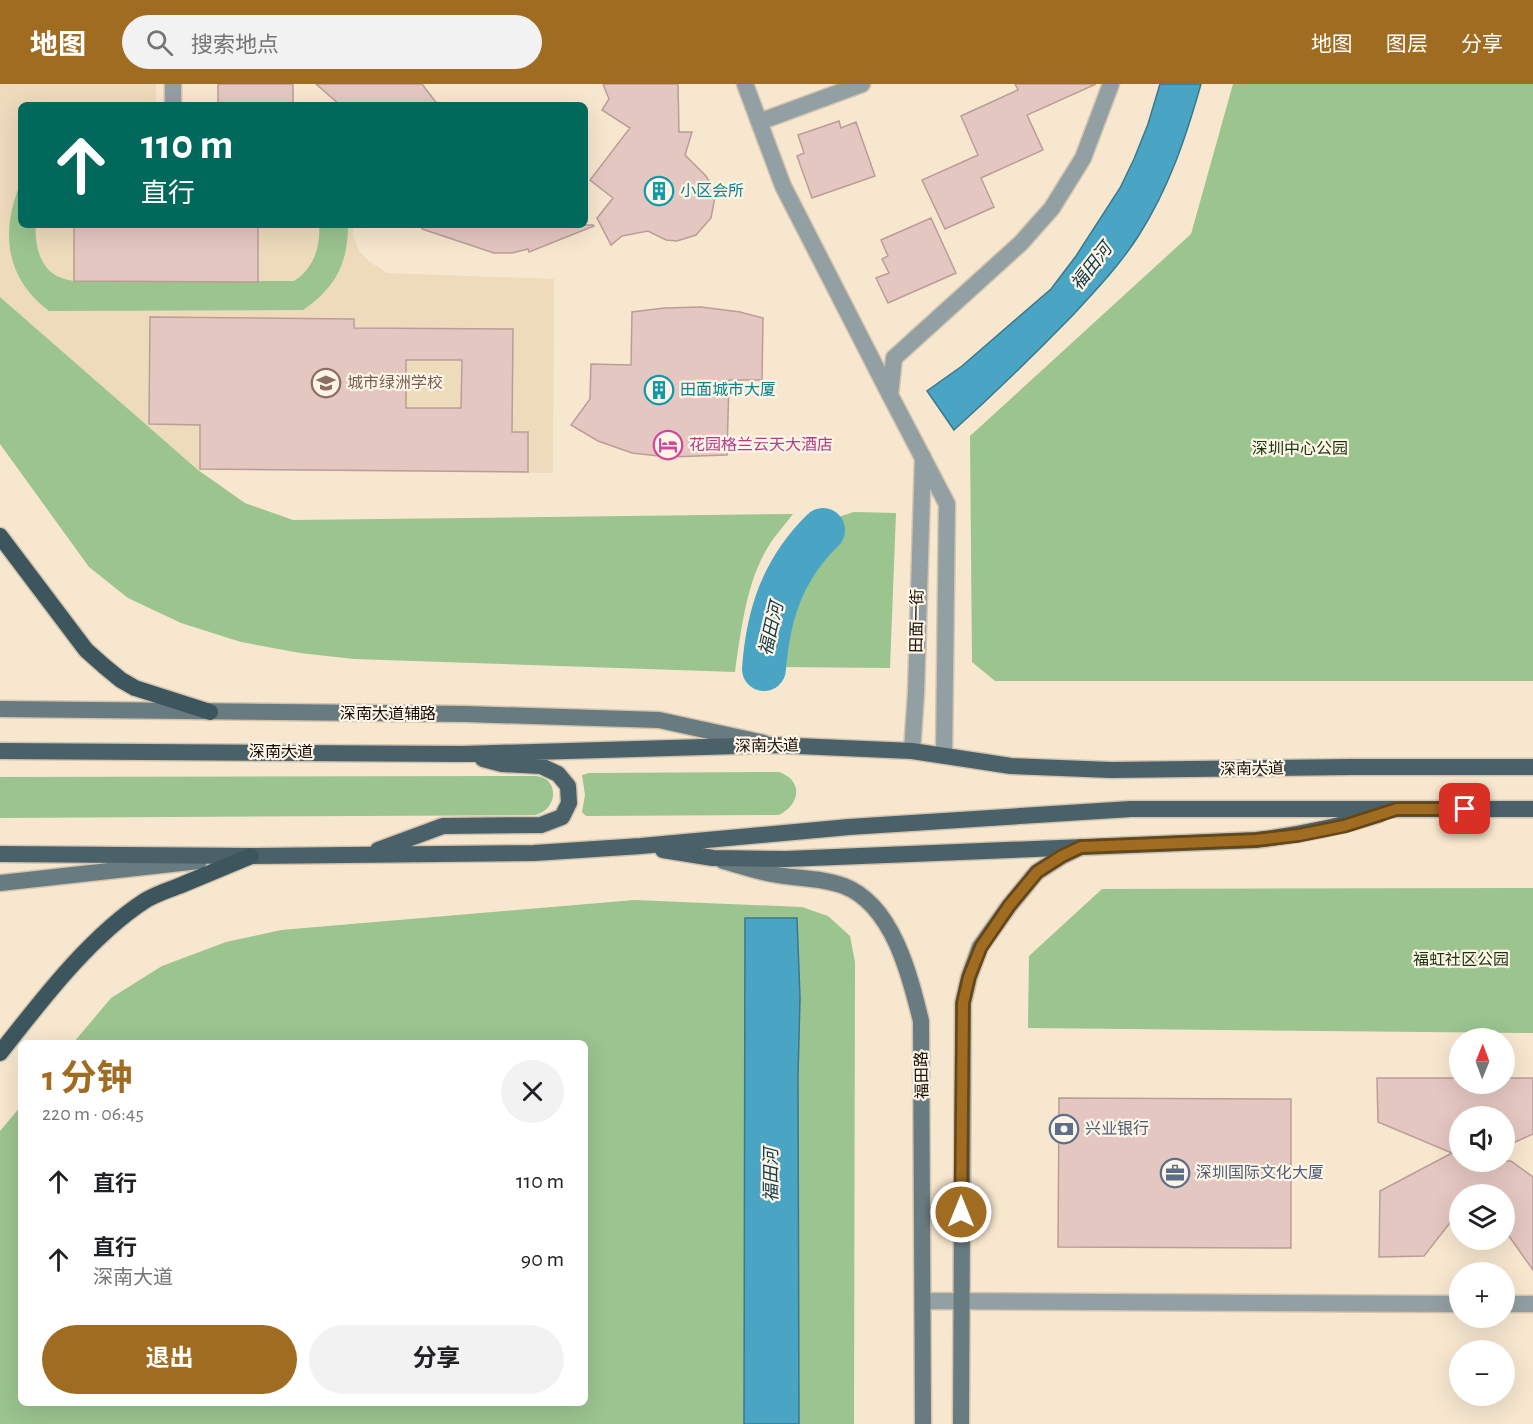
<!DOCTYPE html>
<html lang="zh">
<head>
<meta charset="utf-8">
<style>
	:root { --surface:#fff; --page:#f2f2f2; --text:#202124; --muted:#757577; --accent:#9f6c22 }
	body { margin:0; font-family:"Alegreya Sans","Noto Sans SC",sans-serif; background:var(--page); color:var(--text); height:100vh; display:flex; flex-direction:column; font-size:22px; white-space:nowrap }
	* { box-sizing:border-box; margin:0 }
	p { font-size:20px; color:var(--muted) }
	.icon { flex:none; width:33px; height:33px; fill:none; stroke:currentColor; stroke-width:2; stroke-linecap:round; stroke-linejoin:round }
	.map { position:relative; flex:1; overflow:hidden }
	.details { position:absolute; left:18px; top:956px; width:570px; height:366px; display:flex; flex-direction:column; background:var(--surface); border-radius:9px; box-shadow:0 6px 24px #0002 }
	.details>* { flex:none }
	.guide { position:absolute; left:18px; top:18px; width:570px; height:126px; border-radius:9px; box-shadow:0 6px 24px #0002; background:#00695c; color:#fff; overflow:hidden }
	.needle { width:39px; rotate:1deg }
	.fabs { position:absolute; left:1449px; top:944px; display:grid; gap:12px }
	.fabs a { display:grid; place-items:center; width:66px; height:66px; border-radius:50%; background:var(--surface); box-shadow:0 6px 24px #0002; font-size:30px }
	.pin { position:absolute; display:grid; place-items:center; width:51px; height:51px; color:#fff; margin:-26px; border-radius:12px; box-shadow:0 3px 9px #0006 }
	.me { position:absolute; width:66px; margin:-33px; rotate:0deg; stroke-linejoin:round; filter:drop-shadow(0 0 4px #0008) }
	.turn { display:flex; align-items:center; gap:21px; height:126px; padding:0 24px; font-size:27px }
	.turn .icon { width:78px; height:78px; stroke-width:2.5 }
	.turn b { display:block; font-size:42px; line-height:51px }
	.round { display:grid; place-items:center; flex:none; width:63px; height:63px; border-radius:32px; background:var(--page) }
	.head { display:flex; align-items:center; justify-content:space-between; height:102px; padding:0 24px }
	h1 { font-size:36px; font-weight:700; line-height:45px; color:var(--accent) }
	.button { display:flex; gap:12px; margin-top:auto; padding:12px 24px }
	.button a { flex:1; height:69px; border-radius:36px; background:var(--accent); color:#fff; font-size:24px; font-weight:700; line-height:69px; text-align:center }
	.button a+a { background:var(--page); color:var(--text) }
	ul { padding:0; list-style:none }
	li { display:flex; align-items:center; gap:18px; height:78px; padding:0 24px }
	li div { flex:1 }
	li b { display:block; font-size:22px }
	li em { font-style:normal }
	header { display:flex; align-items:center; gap:36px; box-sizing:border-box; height:84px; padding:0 30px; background:var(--accent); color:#fff }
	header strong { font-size:28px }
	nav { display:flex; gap:33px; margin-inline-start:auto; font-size:21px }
	.search { width:420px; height:54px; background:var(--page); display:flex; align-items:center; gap:15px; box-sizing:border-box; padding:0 21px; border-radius:33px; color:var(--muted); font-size:22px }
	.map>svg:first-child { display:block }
</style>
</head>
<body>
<header>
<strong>地图</strong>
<div class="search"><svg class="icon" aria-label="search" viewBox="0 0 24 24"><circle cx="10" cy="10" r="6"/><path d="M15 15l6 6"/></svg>搜索地点</div>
<nav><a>地图</a><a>图层</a><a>分享</a></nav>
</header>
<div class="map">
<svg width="1533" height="1340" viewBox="0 0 1533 1340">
	<rect width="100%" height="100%" fill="#f7e7cf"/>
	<path fill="#eedbbc" d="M0,0h156v21h-135v120h332v10l6,16 10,10 18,12 167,6 -1,194 -355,-3 -198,-173z"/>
	<path fill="#9bc48f" d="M1233,0h300v597h-538l-23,-19 -2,-226 221,-202z
		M21,98v43h15c-2,19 4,44 23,52 4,2 10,3 15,4h220c19,-12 27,-34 25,-56h29c0,39 -13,63 -45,85l-254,1c-44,-33 -49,-80 -28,-129z
		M0,213l198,173 47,33 48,17 500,-6c-8,11 -18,21 -25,33 -22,36 -27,84 -33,125l-381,-13 -54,-6 -59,-11 -60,-19 -53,-25 -39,-31 -89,-123z
		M854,428l42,1 -6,155 -111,-1 8,-47 13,-44 26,-43 12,-16z
		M779,688c25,9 21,32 0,43l-193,1 -4,-4 3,-17 -3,-20 7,-2z
		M536,692c24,2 22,34 -1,39l-535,3v-41z
		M1533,804v145l-505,-5 1,-72 73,-67z
		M634,816l168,7 26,9 22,20 5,26 -1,462h-854v-293l21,-25v296h564v-360h-511l37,-44 51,-32 64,-24 55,-12z"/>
	<path fill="#4aa5c5" stroke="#3a788c" stroke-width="1.5" d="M1160,0h41c-15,53 -32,104 -62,151 -19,30 -43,55 -67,81 -38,39 -77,77 -118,114l-27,-39 35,-25 89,-77 25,-33 44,-68 14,-29 14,-35z
		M745,834h52l3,80 -2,78 1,348h-55z"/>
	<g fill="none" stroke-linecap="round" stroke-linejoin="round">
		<path stroke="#4aa5c5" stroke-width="44" d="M764,585c4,-55 19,-100 59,-139"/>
	</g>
	<path fill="#e5c7c1" stroke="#ba9d97" stroke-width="1.5" fill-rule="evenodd" d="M218,0h75v21h-75z
		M316,0h106l16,21h-98z
		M603,0h75l1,48h13l-7,23 21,21 6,10 3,11 -4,21 -15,17 -19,6 -11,-1 -18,-9 -26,5 -11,9 -14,-27 16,-20 -23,-18 40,-52 -28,-18 7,-11z
		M1015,0h81l-69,31 16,35 -62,28 13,29 -49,22 -23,-49 56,-25 -17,-39 57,-26z
		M839,37l2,7 15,-6 19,54 -63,22 -15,-42 7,-3 -6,-18z
		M931,134l25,55 -68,30 -12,-25 13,-5 -7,-14 6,-3 -7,-16z
		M74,141h184v57l-184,-1z
		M423,141h170l1,1 -65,26 -1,-3 -16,4h-18l-72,-24z
		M701,223l39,5 23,6 -1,62h-33l-2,75 -59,2 -36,-4 -34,-12 -27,-16 19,-26 1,-35 40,1 1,-53 32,-4z
		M150,233l204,2v9l159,1 -1,103h16v40l-328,-3v-44l-51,-1zM406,276h56l-1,48h-55z
		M1377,994h83v5h44v-5h29v56l-29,13v-31h-44v45h51l22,16v93l-29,-41v-35h-44v16l-36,46 -45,1 1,-66 72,-38 -74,-31z
		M1059,1014l232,1v149l-233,-1z"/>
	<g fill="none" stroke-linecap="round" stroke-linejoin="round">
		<g stroke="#d3c4af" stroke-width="19">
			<path id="minor" d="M745,0l38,102 107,209 57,109 -3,251
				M173,21v-21
				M759,38l103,-38
				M890,311l4,-37 127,-115 31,-35 31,-50 28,-74
				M912,667l4,-58 7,-236
				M924,1217l536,3
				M1504,1220h29"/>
		</g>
		<g stroke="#d3c4af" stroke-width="19">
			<path id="secondary" d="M0,625l465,5 194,6 105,23
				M723,777c16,4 32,10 49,13 24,5 48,3 72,12 49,19 66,90 77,135l2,403
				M0,799l199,-22
				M961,1340l2,-421 6,-26 11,-30 29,-41 28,-34 25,-16 19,-9"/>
		</g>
		<g stroke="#d3c4af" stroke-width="19">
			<path id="primary" d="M0,667l462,3 312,-9 138,6 99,15 100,4 240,-3h182
				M378,766l65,-24 98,-1 21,-8 7,-14 -1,-17 -10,-12 -17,-8 -39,-2 -19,-5
				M663,766l50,8 73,1 470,-19c43,-5 83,-13 124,-26
				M0,770l251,2 283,-3 107,-7 208,-19 282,-18h402"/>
		</g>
		<g stroke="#d3c4af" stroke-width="19">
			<path id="trunk" d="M0,452l86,114 18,16 17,14 14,8 75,24
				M0,969c41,-52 90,-117 146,-153 10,-6 22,-10 33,-14 24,-10 48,-20 72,-30"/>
		</g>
		<use href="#minor" stroke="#929fa3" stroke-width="16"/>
		<use href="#secondary" stroke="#687b81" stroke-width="16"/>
		<use href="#primary" stroke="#4a6169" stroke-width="16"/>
		<use href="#trunk" stroke="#3d565e" stroke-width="16"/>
	</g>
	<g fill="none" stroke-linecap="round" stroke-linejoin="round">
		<g stroke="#674616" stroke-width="15">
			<path id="route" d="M961,1128l2,-209 6,-26 12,-30 28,-41 28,-34 25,-16 19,-9 175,-7 43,-5 45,-9 53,-17h68"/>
		</g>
		<use href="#route" stroke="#9f6c22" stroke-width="10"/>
	</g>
	<defs>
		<g id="building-ring" transform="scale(1.5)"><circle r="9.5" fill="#fff5e7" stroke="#0f9aa8" stroke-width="1.5"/><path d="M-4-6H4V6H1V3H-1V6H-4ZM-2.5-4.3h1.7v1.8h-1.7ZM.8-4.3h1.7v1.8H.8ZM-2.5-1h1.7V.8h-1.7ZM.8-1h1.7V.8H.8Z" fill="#0f9aa8"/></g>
		<g id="school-ring" transform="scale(1.5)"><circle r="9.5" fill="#fff5e7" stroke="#8d6e63" stroke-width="1.5"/><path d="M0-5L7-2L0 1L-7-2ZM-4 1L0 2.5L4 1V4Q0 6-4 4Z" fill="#8d6e63"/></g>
		<g id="hotel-ring" transform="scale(1.5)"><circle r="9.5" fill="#fff5e7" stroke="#d1479c" stroke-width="1.5"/><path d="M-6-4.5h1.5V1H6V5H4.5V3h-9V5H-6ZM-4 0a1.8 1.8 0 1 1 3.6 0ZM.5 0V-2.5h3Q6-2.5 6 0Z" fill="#d1479c"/></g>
		<g id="bank-ring" transform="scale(1.5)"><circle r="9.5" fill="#fff5e7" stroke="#5c6f8a" stroke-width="1.5"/><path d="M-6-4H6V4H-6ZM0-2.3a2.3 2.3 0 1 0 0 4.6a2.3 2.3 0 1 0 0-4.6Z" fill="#5c6f8a"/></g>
		<g id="office-ring" transform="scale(1.5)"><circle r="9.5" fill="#fff5e7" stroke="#5c6f8a" stroke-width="1.5"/><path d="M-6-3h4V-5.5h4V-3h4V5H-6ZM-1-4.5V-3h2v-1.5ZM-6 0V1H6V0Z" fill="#5c6f8a"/></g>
	</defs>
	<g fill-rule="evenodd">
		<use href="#building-ring" x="659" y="107"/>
		<use href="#school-ring" x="326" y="299"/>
		<use href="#building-ring" x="659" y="306"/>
		<use href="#hotel-ring" x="668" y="361"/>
		<use href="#bank-ring" x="1064" y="1045"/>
		<use href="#office-ring" x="1175" y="1089"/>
	</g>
	<g text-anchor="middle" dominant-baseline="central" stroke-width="4.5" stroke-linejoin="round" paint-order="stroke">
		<g font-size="16" fill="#0d838f" stroke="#fff5e7" text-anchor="start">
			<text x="680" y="107">小区会所</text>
			<text x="680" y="306">田面城市大厦</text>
		</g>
		<g font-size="16" fill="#785e54" stroke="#fff5e7" text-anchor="start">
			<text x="347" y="299">城市绿洲学校</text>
		</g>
		<g font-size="16" fill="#b23c85" stroke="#fff5e7" text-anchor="start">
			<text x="689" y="361">花园格兰云天大酒店</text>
		</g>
		<g font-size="16" fill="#17360c" stroke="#fff5e7">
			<text x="1300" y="365">深圳中心公园</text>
			<text x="1461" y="876">福虹社区公园</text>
		</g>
		<g font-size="16" fill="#140e07" stroke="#fff5e7">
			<text transform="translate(917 537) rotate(-89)">田面一街</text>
			<text x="388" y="630">深南大道辅路</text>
			<text transform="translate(767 662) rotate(-1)">深南大道</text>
			<text x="281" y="668">深南大道</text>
			<text transform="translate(1252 685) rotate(-1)">深南大道</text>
			<text transform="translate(922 991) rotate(-91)">福田路</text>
		</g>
		<g font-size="16" fill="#4e5e75" stroke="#fff5e7" text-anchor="start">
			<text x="1085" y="1045">兴业银行</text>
			<text x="1196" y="1089">深圳国际文化大厦</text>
		</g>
		<g font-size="18" font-style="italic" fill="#113b49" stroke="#fff5e7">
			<text transform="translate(1092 183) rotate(-52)">福田河</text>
			<text transform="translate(772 545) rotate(-77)">福田河</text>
			<text transform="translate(772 1091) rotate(-90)">福田河</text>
		</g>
	</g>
</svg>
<div class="fabs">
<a><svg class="needle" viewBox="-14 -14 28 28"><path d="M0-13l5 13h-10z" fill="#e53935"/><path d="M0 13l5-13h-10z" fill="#757577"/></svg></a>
<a><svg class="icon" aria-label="sound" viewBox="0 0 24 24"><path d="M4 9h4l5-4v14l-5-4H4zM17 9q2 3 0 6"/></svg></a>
<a><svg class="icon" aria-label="layers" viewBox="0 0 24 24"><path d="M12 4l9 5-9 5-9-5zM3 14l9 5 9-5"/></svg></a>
<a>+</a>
<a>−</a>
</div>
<div class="pin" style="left:1465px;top:725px;background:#d93025"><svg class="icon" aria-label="arrive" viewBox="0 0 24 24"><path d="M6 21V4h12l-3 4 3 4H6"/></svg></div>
<svg class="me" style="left:961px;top:1128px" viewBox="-20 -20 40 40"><circle r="17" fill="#9f6c22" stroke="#fff" stroke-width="3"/><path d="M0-11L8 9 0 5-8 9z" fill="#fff"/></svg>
<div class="guide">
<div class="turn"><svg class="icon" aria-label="ahead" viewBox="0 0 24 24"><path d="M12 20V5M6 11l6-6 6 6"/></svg><div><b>110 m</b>直行</div></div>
</div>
<section class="details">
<div class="head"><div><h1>1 分钟</h1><p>220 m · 06:45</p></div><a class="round"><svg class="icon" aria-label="close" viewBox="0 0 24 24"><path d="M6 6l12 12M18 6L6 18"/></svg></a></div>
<ul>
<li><svg class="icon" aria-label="ahead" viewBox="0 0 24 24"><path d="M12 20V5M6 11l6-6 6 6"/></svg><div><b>直行</b></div><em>110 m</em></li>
<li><svg class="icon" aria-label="ahead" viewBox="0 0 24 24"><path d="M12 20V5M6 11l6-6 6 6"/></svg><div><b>直行</b><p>深南大道</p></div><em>90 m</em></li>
</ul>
<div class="button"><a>退出</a><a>分享</a></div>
</section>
</div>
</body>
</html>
